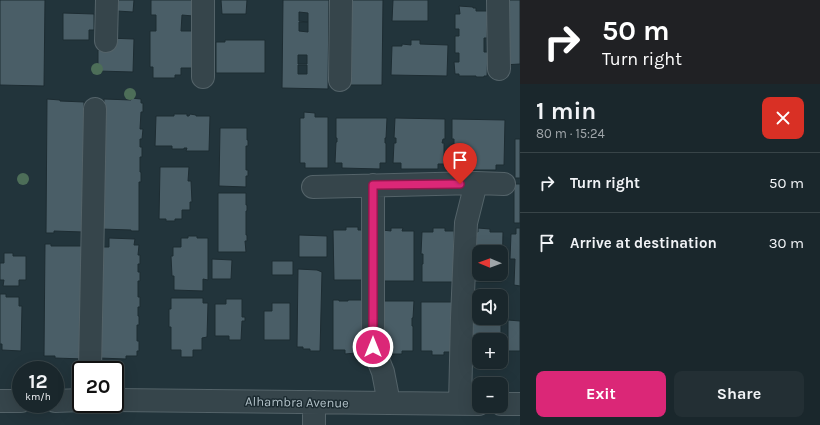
<!DOCTYPE html>
<html lang="en">
<head>
<meta charset="utf-8">
<style>
	:root { --surface:#1a272c; --page:#232f34; --text:#f1f3f6; --muted:#9fa5a9; --line:#384448; --accent:#db2777 }
	body { margin:0; font-family:Karla,sans-serif; background:var(--page); color:var(--text); height:100vh; display:flex; flex-direction:column; font-size:15px; white-space:nowrap }
	* { box-sizing:border-box; margin:0 }
	p { font-size:13px; color:var(--muted) }
	.icon { flex:none; width:22px; height:22px; fill:none; stroke:currentColor; stroke-width:2; stroke-linecap:round; stroke-linejoin:round }
	.map { position:relative; flex:1; overflow:hidden }
	.drawer { display:flex; flex-direction:column; background:var(--surface); width:300px }
	.drawer>* { flex:none }
	.top-card { background:#202124; color:#fff; overflow:hidden }
	.needle { width:26px; rotate:271deg }
	.controls { position:absolute; left:472px; top:245px; display:grid; gap:8px }
	.controls a { display:grid; place-items:center; width:36px; height:36px; border-radius:8px; background:var(--surface); box-shadow:0 4px 16px #0002,0 0 0 1px var(--line); font-size:20px }
	.speed { position:absolute; left:12px; top:361px; display:flex; gap:8px; font-size:20px; font-weight:700; text-align:center }
	.speed>* { display:grid; place-content:center; width:52px; height:52px; border-radius:50%; background:var(--surface); box-shadow:0 4px 16px #0002,0 0 0 1px var(--line); line-height:1 }
	.speed small { font-size:10px; font-weight:400 }
	.speed .limit { border:2px solid #111; border-radius:6px; background:#fff; color:#111 }
	.pin { position:absolute; display:grid; place-items:center; width:34px; height:34px; color:#fff; margin:-41px -17px; border-radius:50% 50% 50% 0; rotate:-45deg; box-shadow:0 0 4px #0007 }
	.pin .icon { rotate:45deg }
	.me { position:absolute; width:44px; margin:-22px; rotate:0deg; stroke-linejoin:round; filter:drop-shadow(0 0 3px #0008) }
	.turn { display:flex; align-items:center; gap:14px; height:84px; padding:0 16px; font-size:18px }
	.turn .icon { width:52px; height:52px; stroke-width:2.5 }
	.turn b { display:block; font-size:28px; line-height:34px }
	.round { display:grid; place-items:center; flex:none; width:42px; height:42px; border-radius:8px; background:var(--page) }
	.headline { display:flex; align-items:center; justify-content:space-between; height:68px; padding:0 16px }
	h1 { font-size:24px; font-weight:700; line-height:30px }
	.button { display:flex; gap:8px; margin-top:auto; padding:8px 16px }
	.button a { flex:1; height:46px; border-radius:8px; background:var(--accent); color:#fff; font-size:16px; font-weight:700; line-height:46px; text-align:center }
	.button a+a { background:var(--page); color:var(--text) }
	ul { padding:0; list-style:none }
	li { display:flex; align-items:center; gap:12px; height:60px; padding:0 16px; border-top:1px solid var(--line) }
	li div { flex:1 }
	li b { display:block; font-size:15px }
	li em { font-style:normal }
	main { display:flex; flex:1; min-height:0 }
	.map>svg:first-child { display:block }
</style>
</head>
<body>
<main>
<div class="map">
<svg width="520" height="425" viewBox="0 0 520 425">
	<rect width="100%" height="100%" fill="#22343b"/>
	<path fill="#4a5e67" stroke="#1d2c32" fill-rule="evenodd" d="M0,0h45l-1,86 -44,-1z
		M118,0h16l-1,12 -16,-1z
		M151,0h42v16l-11,-1 -1,16h12l-1,37h-11v7h-6v3h-22v-11h-3v-36h6v-16h-5z
		M221,0h26l-1,14h-24z
		M283,0h46l-1,89 -46,-1zM299,12l9,1v9l-9,-1zM299,22h9v10l-9,-1zM298,55h9v9h-9zM298,65h9v9h-9z
		M349,0h34l-1,85h-34z
		M393,0h35v21h-36z
		M504,0h16v64l-17,1z
		M459,6l14,1v1h3v3h12l-1,27h-3v14h4l-1,24h-3v1h-8v-1h-17v-2h-4l-1,-12h5v-9h-4v-17h4v-7h-4v-15h5z
		M63,13l31,1v16h-5v10h-26z
		M108,38l26,1 -1,33 -35,-1v-21h10z
		M225,40h40v33h-49v-31h9z
		M411,40h9v4l28,1 -1,31 -56,-1 1,-29h10v-2l9,1z
		M131,98l10,1v4h2v9h-2l-1,17h3l-1,10h-2v8h2v10h-2v15h1v10h-2v49h-8v-1l-30,-1 3,-130 27,1z
		M47,99l13,1v1l24,1 -1,130 -29,-1v2h-8z
		M304,112l11,1v4h13v51h-23v-5h-5v-45h4z
		M174,114h13v2h2l1,-2 6,1v1h14l-1,35h-23l1,-3h-3v1h-12v-3h-17l1,-30h18z
		M336,118h51l-1,20h-1v5h1v20h-6v6l-38,-1v-5h-7l1,-21h1v-4h-1z
		M395,118l50,1v20h-2l-1,4h2v21h-6v5h-37v-6h-8l1,-20h2v-5h-2z
		M452,119l53,1 -1,45h-8v5h-38l1,-6h-7v-20h2v-5h-2z
		M220,128h27v12h1v6h-2v24h2v6h-2v11l-27,-1z
		M515,139h5v39h-5z
		M160,167h29l-1,14h3l1,21h-2v8h-8v9h-7v2h-9v-2h-7z
		M514,184h6v39h-6z
		M218,193h28v12h1v6h-1v24h1v6h-2l1,11h-28z
		M346,227h12v3h8l-2,50h-30l-1,-50h13z
		M391,228h12l-1,3h12v50h-32v-51l9,1z
		M433,228h12v3h9v51h-32v-18h1v-10h-2l1,-22h11z
		M478,228l12,1v3h13l-1,50h-31l-1,-51 8,1zM479,252h22v22h-22z
		M516,228h4v58l-6,-1 1,-26h-5l1,-25h5z
		M299,235l28,1v21h-28z
		M188,236h9v2h11v42l-5,-1v12l-29,-1v-14h-2l-1,-20h2v-9h8v-9h7z
		M109,238l26,1 -1,6h5l-1,10h2v9h-2v8h2v9h-2v16h2v10h-2v9h1v9h-2v16h2v10h-2v5h-11v3l-27,-1 2,-111h8z
		M45,244h6v2h31l2,113 -29,-1v-2h-11z
		M4,253h9v3h13v24h-7v6h-16l1,-6h-4v-17h4z
		M212,259l20,1 -1,19h-19z
		M272,261h21v14h-21z
		M298,269l19,1 5,2 -2,79h-10v-2h-7v-2h-6z
		M0,294h6v3h13v9h3l-1,45 -19,-1v-6h-2z
		M171,298h32v5h5l-1,34 -5,1v12h-9v7h-12v-7h-10v-23h-2v-18h2z
		M226,299h16v18h3v4h-3l-1,19h-12v-4h-14v-32h11z
		M333,300h6v1h9v-1h16l1,51h-9v2l-11,1v-4h-12z
		M381,301h33l-1,17h-1v8h1v25h-11v3h-12v-3h-9z
		M421,302h32l-1,50h-8v3h-12v-4h-11z
		M471,302h8v16h22v-16v50v-12h-22v16h-2v-4h-9z
		M272,303h18v37h-26v-29h8z
		M508,320l12,1v30h-12z"/>
	<g fill="none" stroke-linecap="round" stroke-linejoin="round">
		<g stroke="#546369" stroke-width="24">
			<path id="minor" d="M498,0l1,69
				M106,41l1,-41
				M203,77v-77
				M340,80l1,-80
				M373,185v162l10,25 6,31
				M313,187l163,-4 28,1
				M90,370l5,-261
				M115,400l364,4
				M0,401h21
				M55,401l26,-1
				M460,404l2,-86 4,-95 10,-40
				M501,404h19
				M314,425v-23"/>
		</g>
		<use href="#minor" stroke="#36454b" stroke-width="22"/>
	</g>
	<g fill="#4d6e58">
		<circle cx="97" cy="69" r="6"/>
		<circle cx="130" cy="94" r="6"/>
		<circle cx="23" cy="179" r="6"/>
	</g>
	<g fill="none" stroke-linecap="round" stroke-linejoin="round">
		<g stroke="#8e194d" stroke-width="10">
			<path id="route" d="M373,347v-162l87,-1"/>
		</g>
		<use href="#route" stroke="#db2777" stroke-width="7"/>
	</g>
	<g text-anchor="middle" dominant-baseline="central" stroke-width="3" stroke-linejoin="round" paint-order="stroke">
		<g font-size="13" fill="#b1c0c7" stroke="#1b2a30">
			<text transform="translate(297 402) rotate(1)">Alhambra Avenue</text>
		</g>
	</g>
</svg>
<div class="controls">
<a><svg class="needle" viewBox="-14 -14 28 28"><path d="M0-13l5 13h-10z" fill="#e53935"/><path d="M0 13l5-13h-10z" fill="#9fa5a9"/></svg></a>
<a><svg class="icon" aria-label="sound" viewBox="0 0 24 24"><path d="M4 9h4l5-4v14l-5-4H4zM17 9q2 3 0 6"/></svg></a>
<a>+</a>
<a>−</a>
</div>
<div class="speed"><div>12<small>km/h</small></div><div class="limit">20</div></div>
<div class="pin" style="left:460px;top:184px;background:#d93025"><svg class="icon" aria-label="arrive" viewBox="0 0 24 24"><path d="M6 21V4h12l-3 4 3 4H6"/></svg></div>
<svg class="me" style="left:373px;top:347px" viewBox="-20 -20 40 40"><circle r="17" fill="#db2777" stroke="#fff" stroke-width="3"/><path d="M0-11L8 9 0 5-8 9z" fill="#fff"/></svg>
</div>
<section class="drawer">
<div class="top-card">
<div class="turn"><svg class="icon" aria-label="right" viewBox="0 0 24 24"><path d="M7 20v-9h11M14 6l5 5-5 5"/></svg><div><b>50 m</b>Turn right</div></div>
</div>
<div class="headline"><div><h1>1 min</h1><p>80 m · 15:24</p></div><a class="round" style="background:#d93025;color:#fff"><svg class="icon" aria-label="close" viewBox="0 0 24 24"><path d="M6 6l12 12M18 6L6 18"/></svg></a></div>
<ul>
<li><svg class="icon" aria-label="right" viewBox="0 0 24 24"><path d="M7 20v-9h11M14 6l5 5-5 5"/></svg><div><b>Turn right</b></div><em>50 m</em></li>
<li><svg class="icon" aria-label="arrive" viewBox="0 0 24 24"><path d="M6 21V4h12l-3 4 3 4H6"/></svg><div><b>Arrive at destination</b></div><em>30 m</em></li>
</ul>
<div class="button"><a>Exit</a><a>Share</a></div>
</section>
</main>
</body>
</html>
